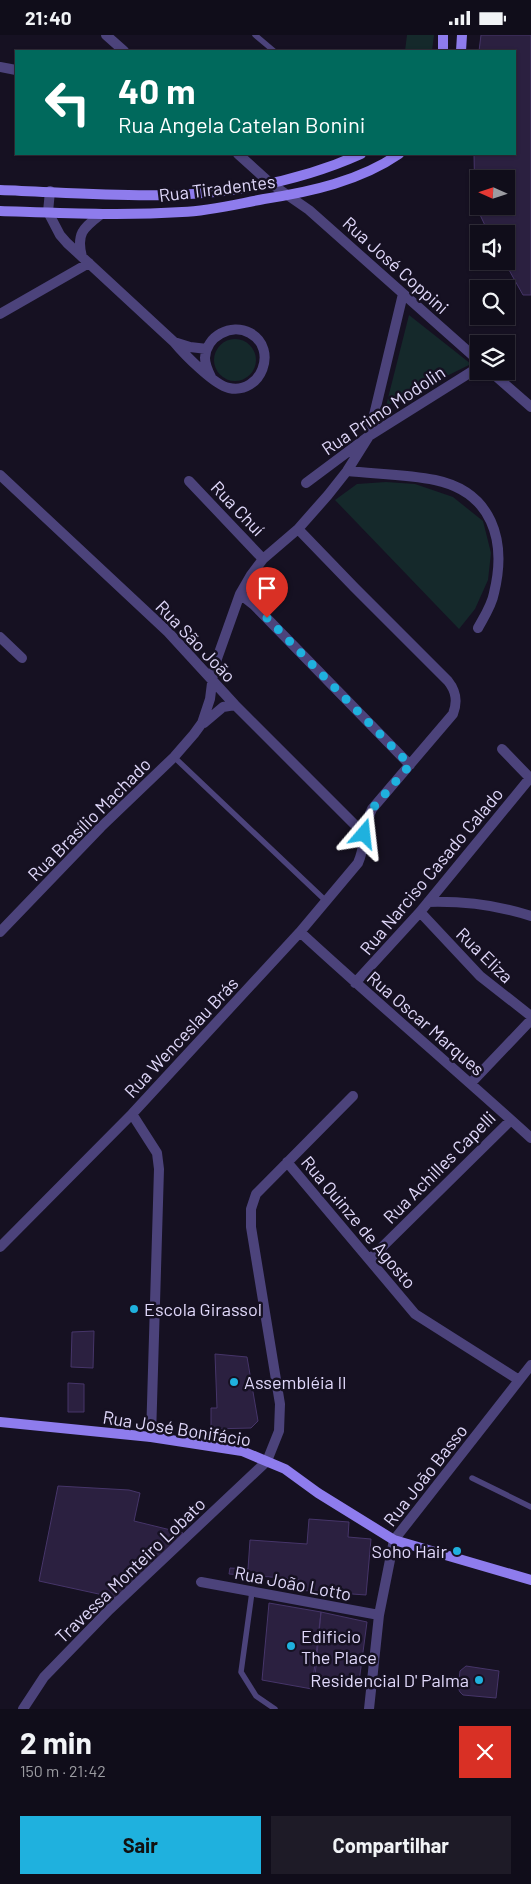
<!DOCTYPE html>
<html lang="pt">
<head>
<meta charset="utf-8">
<style>
	:root { --surface:#100d1a; --page:#1e1b27; --text:#f1f3f6; --muted:#9c9ca2; --line:#302d39; --accent:#1fb1de }
	body { margin:0; font-family:Barlow,sans-serif; background:var(--page); color:var(--text); height:100vh; display:flex; flex-direction:column; font-size:19px; white-space:nowrap }
	* { box-sizing:border-box; margin:0 }
	p { font-size:16px; color:var(--muted) }
	.icon { flex:none; width:28px; height:28px; fill:none; stroke:currentColor; stroke-width:2; stroke-linecap:round; stroke-linejoin:round }
	.map { position:relative; height:1674px; overflow:hidden }
	.drawer { display:flex; flex-direction:column; background:var(--surface); flex:1 }
	.drawer>* { flex:none }
	.guide { position:absolute; left:15px; top:15px; width:501px; height:105px; border-radius:0px; box-shadow:0 1px 4px #0004,0 0 0 1px var(--line); background:#00695c; color:#fff; overflow:hidden }
	.needle { width:32px; rotate:273deg }
	.tools { position:absolute; left:470px; top:135px; display:grid; gap:10px }
	.tools a { display:grid; place-items:center; width:45px; height:45px; border-radius:0px; background:var(--surface); box-shadow:0 1px 4px #0004,0 0 0 1px var(--line); font-size:25px }
	.pin { position:absolute; display:grid; place-items:center; width:42px; height:42px; color:#fff; margin:-51px -21px; border-radius:50% 50% 50% 0; rotate:-45deg; box-shadow:0 0 5px #0007 }
	.pin .icon { rotate:45deg }
	.me { position:absolute; width:55px; margin:-28px; rotate:17deg; stroke-linejoin:round; filter:drop-shadow(0 0 4px #0008) }
	.turn { display:flex; align-items:center; gap:18px; height:105px; padding:0 20px; font-size:22px }
	.turn .icon { width:65px; height:65px; stroke-width:2.5 }
	.turn b { display:block; font-size:35px; line-height:42px }
	.round { display:grid; place-items:center; flex:none; width:52px; height:52px; border-radius:0px; background:var(--page) }
	.summary { display:flex; align-items:center; justify-content:space-between; height:85px; padding:0 20px }
	h1 { font-size:30px; font-weight:700; line-height:38px }
	.cta { display:flex; gap:10px; margin-top:auto; padding:10px 20px }
	.cta a { flex:1; height:58px; border-radius:0px; background:var(--accent); color:#111; font-size:20px; font-weight:700; line-height:58px; text-align:center }
	.cta a+a { background:var(--page); color:var(--text) }
	.status { display:flex; justify-content:space-between; align-items:center; height:35px; padding:0 25px; background:var(--surface); direction:ltr }
	.status svg { height:14px; fill:currentColor }
	.map>svg:first-child { display:block }
</style>
</head>
<body>
<div class="status"><b>21:40</b><svg viewBox="0 0 49 12"><path d="M0 12V9h3v3zM5 12V6h3v6zM10 12V3h3v9zM15 12V0h3v12zM26 1h20v11H26zM47 4h2v5h-2z"/></svg></div>
<div class="map">
<svg width="531" height="1674" viewBox="0 0 531 1674">
	<rect width="100%" height="100%" fill="#161122"/>
	<path fill="#15292b" d="M407,0h27l-2,16h-27z
		M409,280l62,49 -85,42z
		M214 325a21 21 0 1 1 42 0a21 21 0 1 1-42 0Z
		M386,447l29,2 38,13 30,24 8,32 -3,27 -13,29 -16,20 -124,-129 22,-16z"/>
	<path fill="#2b2040" stroke="#463569" fill-rule="evenodd" d="M481,0h50v260h-8l-19,-34h2v-27h-17l-14,-30 -1,-50h41v-103h-36zM479,144h27v27h-27z
		M94,1296l-1,37 -22,-1 1,-35z
		M215,1319l32,3 11,64 -7,7 -40,1v-21h6z
		M68,1348l16,1v28h-16z
		M58,1451l71,4 11,3 -6,28 49,12 -66,65 -78,-17z
		M309,1484l40,3 -1,15 23,2 -5,56 -69,-5 1,-11 -69,-5 1,-6 18,1 2,-29 57,4z
		M269,1568l52,9 -9,77 -50,-9z
		M321,1577l46,10 -8,60 -44,-6z
		M466,1631l33,5 -3,27 -33,-3 -3,-3 -2,-4 2,-17z"/>
	<g fill="none" stroke-linecap="round" stroke-linejoin="round">
		<path stroke="#4c437b" stroke-width="5.5" d="M255,0l19,16
			M174,722l152,144
			M472,1443l59,29
			M252,1557l-11,80 15,24 19,13"/>
		<path stroke="#4c437b" stroke-width="10" d="M106,0l18,16
			M0,32l16,3
			M238,119l32,29 39,27 170,151
			M50,156l-2,21 12,23 7,8 107,99c10,12 40,43 55,46 32,7 50,-39 21,-55 -19,-10 -44,3 -45,25 0,7 3,13 6,19
			M82,222c-6,-23 1,-29 18,-42
			M0,279l89,-51
			M174,307l16,5 17,2
			M490,336l41,36
			M347,436c28,3 61,3 88,9 57,12 72,60 59,113 -2,12 -10,24 -16,35
			M0,440l168,157 67,73 129,129
			M189,446l74,78
			M306,448l63,-47 110,-69
			M240,559l14,11 156,160
			M0,602l22,21
			M204,688l19,-16 12,-2
			M502,714l29,30
			M428,867c36,-1 69,3 103,14
			M420,877l60,64 51,40
			M0,897l101,-105 73,-70 20,-23 8,-11 8,-24 4,-32 26,-73 11,-19 12,-16 35,-30 30,-34 19,-24 22,-35 34,-142
			M300,897c76,70 155,137 231,206
			M355,948l65,-71 110,-134
			M471,1048l60,-63
			M132,1079l25,39 2,16 -8,268
			M287,1127l128,152 104,66
			M0,1212l132,-133 168,-182 58,-69c8,-17 5,-36 14,-54l81,-95c5,-13 3,-23 -5,-33l-93,-93 -57,-59
			M370,1224l141,-139
			M201,1547l178,33
			M23,1674l21,-32 65,-67 158,-149 12,-30 1,-27 -29,-177v-18l5,-15 97,-98
			M369,1674l10,-94 15,-75 137,-175"/>
		<path stroke="#8e7ced" stroke-width="10" d="M443,16v-16
			M461,16l1,-16
			M0,155c57,2 115,7 172,5 64,-2 131,-15 189,-41
			M0,176c61,2 121,5 182,1 27,-1 55,-8 82,-13 46,-7 96,-18 135,-45
			M0,1387l151,15 91,14 43,18 33,24 76,47 137,40"/>
	</g>
	<g fill="none" stroke-linecap="round" stroke-linejoin="round">
		<path stroke="#1fb1de" stroke-width="9" stroke-dasharray="0 16.2" d="M267,583l143,147 -38,44 -4,8 -4,17"/>
	</g>
	<g fill="#1fb1de" stroke="#161122" stroke-width="2">
		<circle cx="134" cy="1274" r="5"/>
		<circle cx="234" cy="1347" r="5"/>
		<circle cx="457" cy="1516" r="5"/>
		<circle cx="291" cy="1611" r="5"/>
		<circle cx="479" cy="1645" r="5"/>
	</g>
	<g text-anchor="middle" dominant-baseline="central" stroke-width="5" stroke-linejoin="round" paint-order="stroke">
		<g font-size="18" fill="#e0d8fa" stroke="#161122">
			<text transform="translate(217 153) rotate(-7)">Rua Tiradentes</text>
			<text transform="translate(396 230) rotate(42)">Rua José Coppini</text>
			<text transform="translate(383 375) rotate(-34)">Rua Primo Modolin</text>
			<text transform="translate(238 473) rotate(46)">Rua Chuí</text>
			<text transform="translate(196 606) rotate(46)">Rua São João</text>
			<text transform="translate(89 784) rotate(-45)">Rua Brasílio Machado</text>
			<text transform="translate(431 836) rotate(-50)">Rua Narciso Casado Calado</text>
			<text transform="translate(485 920) rotate(44)">Rua Eliza</text>
			<text transform="translate(426 988) rotate(41)">Rua Oscar Marques</text>
			<text transform="translate(181 1002) rotate(-47)">Rua Wenceslau Brás</text>
			<text transform="translate(439 1132) rotate(-45)">Rua Achilles Capelli</text>
			<text transform="translate(359 1187) rotate(50)">Rua Quinze de Agosto</text>
			<text transform="translate(177 1393) rotate(9)">Rua José Bonifácio</text>
			<text transform="translate(425 1440) rotate(-52)">Rua João Basso</text>
			<text transform="translate(130 1535) rotate(-44)">Travessa Monteiro Lobato</text>
			<text transform="translate(293 1548) rotate(11)">Rua João Lotto</text>
		</g>
		<g font-size="18" fill="#e0d8fa" stroke="#161122" text-anchor="start">
			<text x="144" y="1274">Escola Girassol</text>
			<text x="244" y="1347">Assembléia II</text>
			<text x="447" y="1516" text-anchor="end">Soho Hair</text>
			<text x="301" y="1601">Edificio<tspan x="301" dy="21">The Place</tspan></text>
			<text x="469" y="1645" text-anchor="end">Residencial D' Palma</text>
		</g>
	</g>
</svg>
<div class="tools">
<a><svg class="needle" viewBox="-14 -14 28 28"><path d="M0-13l5 13h-10z" fill="#e53935"/><path d="M0 13l5-13h-10z" fill="#9c9ca2"/></svg></a>
<a><svg class="icon" aria-label="sound" viewBox="0 0 24 24"><path d="M4 9h4l5-4v14l-5-4H4zM17 9q2 3 0 6"/></svg></a>
<a><svg class="icon" aria-label="search" viewBox="0 0 24 24"><circle cx="10" cy="10" r="6"/><path d="M15 15l6 6"/></svg></a>
<a><svg class="icon" aria-label="layers" viewBox="0 0 24 24"><path d="M12 4l9 5-9 5-9-5zM3 14l9 5 9-5"/></svg></a>
</div>
<div class="pin" style="left:267px;top:583px;background:#d93025"><svg class="icon" aria-label="arrive" viewBox="0 0 24 24"><path d="M6 21V4h12l-3 4 3 4H6"/></svg></div>
<svg class="me" style="left:364px;top:799px" viewBox="-20 -20 40 40"><path d="M0-17L14 15 0 8-14 15z" fill="#1fb1de" stroke="#fff" stroke-width="4"/></svg>
<div class="guide">
<div class="turn"><svg class="icon" aria-label="left" viewBox="0 0 24 24"><path d="M17 20v-9H6M10 6l-5 5 5 5"/></svg><div><b>40 m</b>Rua Angela Catelan Bonini</div></div>
</div>
</div>
<section class="drawer">
<div class="summary"><div><h1>2 min</h1><p>150 m · 21:42</p></div><a class="round" style="background:#d93025;color:#fff"><svg class="icon" aria-label="close" viewBox="0 0 24 24"><path d="M6 6l12 12M18 6L6 18"/></svg></a></div>
<div class="cta"><a>Sair</a><a>Compartilhar</a></div>
</section>
</body>
</html>
